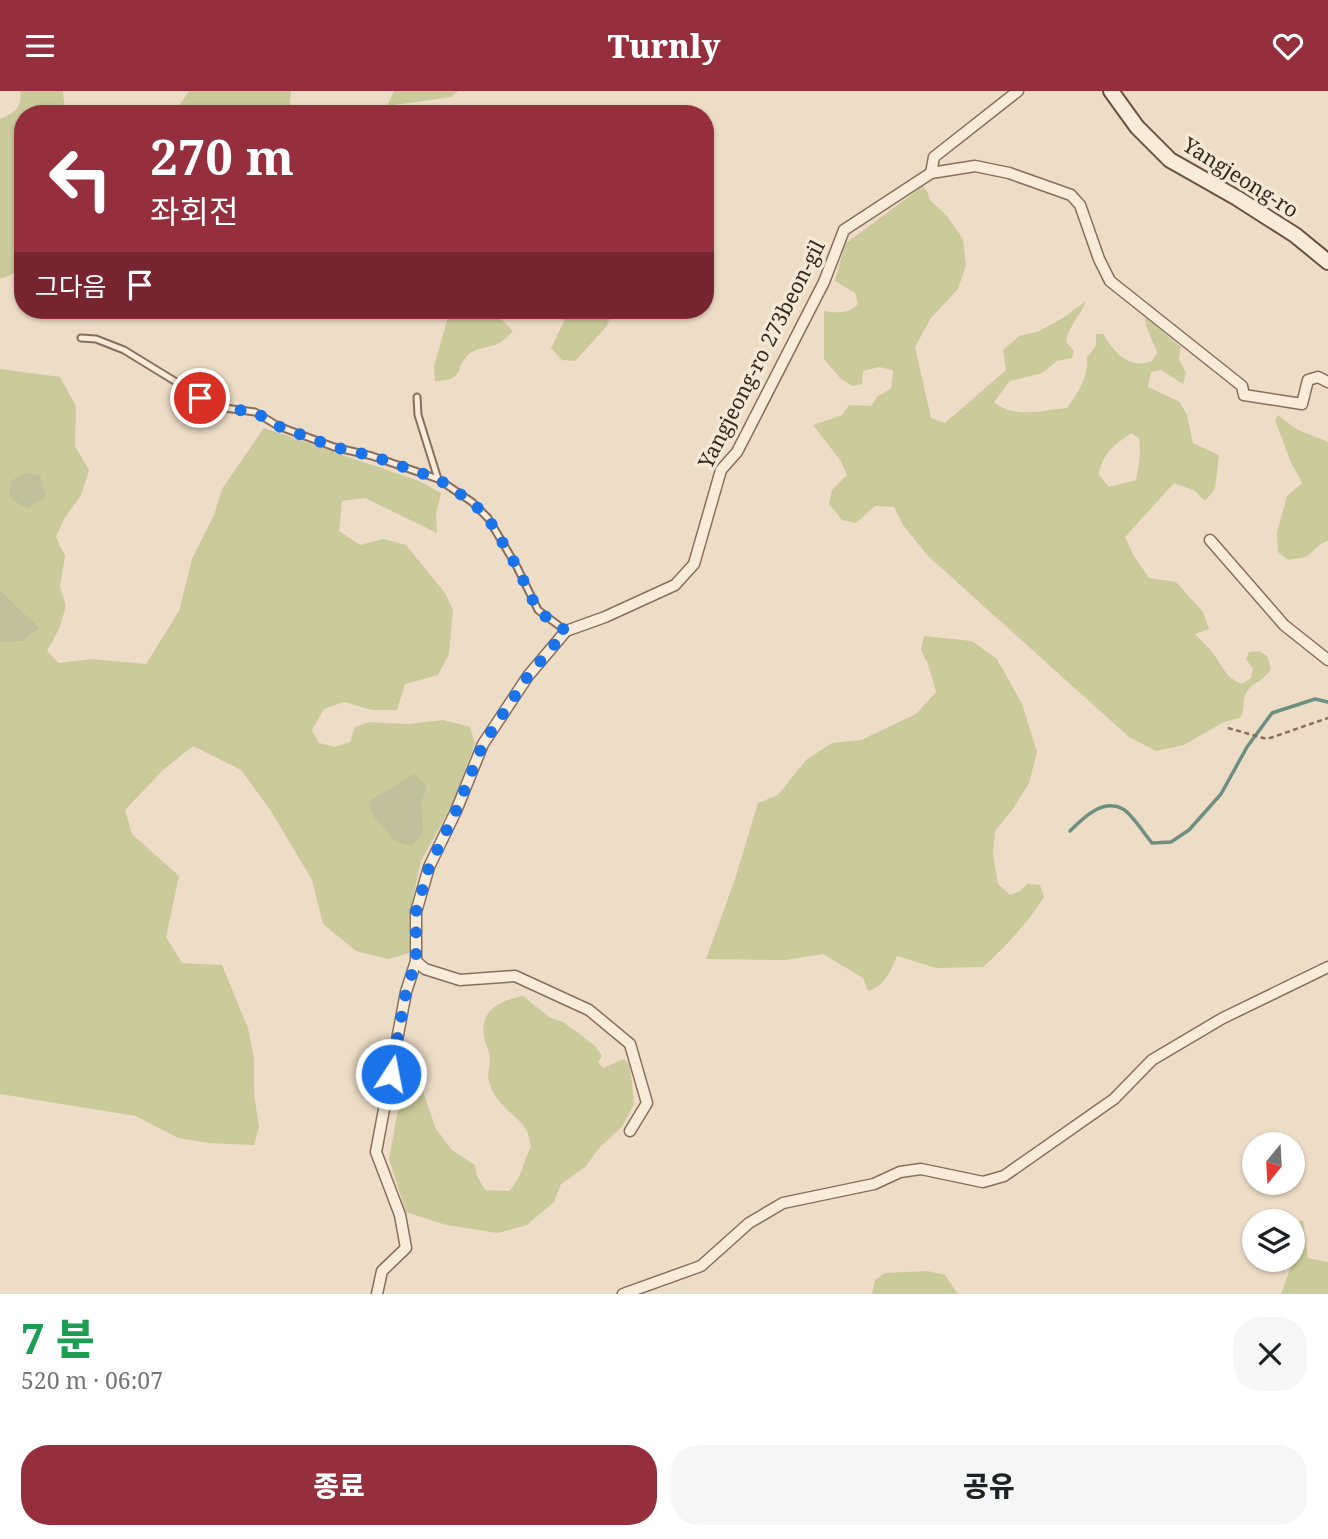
<!DOCTYPE html>
<html lang="ko">
<head>
<meta charset="utf-8">
<style>
	:root { --surface:#fff; --page:#f6f6f6; --text:#202124; --muted:#757577; --accent:#952f3d }
	body { margin:0; font-family:"Noto Serif","Noto Sans KR",serif; background:var(--page); color:var(--text); height:100vh; display:flex; flex-direction:column; font-size:26px; white-space:nowrap }
	* { box-sizing:border-box; margin:0 }
	p { font-size:23px; color:var(--muted) }
	.icon { flex:none; width:38px; height:38px; fill:none; stroke:currentColor; stroke-width:2; stroke-linecap:round; stroke-linejoin:round }
	.map { position:relative; height:1203px; overflow:hidden }
	.sheet { display:flex; flex-direction:column; background:var(--surface); flex:1 }
	.sheet>* { flex:none }
	.guide { position:absolute; left:14px; top:14px; width:700px; height:214px; border-radius:28px; box-shadow:0 2px 5px #0004; background:#952f3d; color:#fff; overflow:hidden }
	.needle { width:46px; rotate:198deg }
	.tools { position:absolute; left:1242px; top:1041px; display:grid; gap:14px }
	.tools a { display:grid; place-items:center; width:63px; height:63px; border-radius:50%; background:var(--surface); box-shadow:0 2px 5px #0004; font-size:35px }
	.pin { position:absolute; display:grid; place-items:center; width:60px; height:60px; color:#fff; margin:-30px; border:4px solid #fff; border-radius:50%; box-shadow:0 2px 7px #0007 }
	.me { position:absolute; width:77px; margin:-38px; rotate:11deg; stroke-linejoin:round; filter:drop-shadow(0 0 5px #0008) }
	.turn { display:flex; align-items:center; gap:24px; height:147px; padding:0 21px; font-size:32px }
	.turn .icon { width:91px; height:91px; stroke-width:2.5 }
	.turn b { display:block; font-size:49px; line-height:60px }
	.then { display:flex; align-items:center; height:66px; padding:0 21px; background:#0003; gap:14px; font-size:26px }
	.round { display:grid; place-items:center; flex:none; width:74px; height:74px; border-radius:28px; background:var(--page) }
	.headline { display:flex; align-items:center; justify-content:space-between; height:119px; padding:0 21px }
	h1 { font-size:42px; font-weight:800; line-height:52px; color:#1e9e55 }
	.cta { display:flex; gap:14px; margin-top:auto; padding:14px 21px }
	.cta a { flex:1; height:80px; border-radius:28px; background:var(--accent); color:#fff; font-size:28px; font-weight:800; line-height:80px; text-align:center }
	.cta a+a { background:var(--page); color:var(--text) }
	header { display:flex; justify-content:space-between; align-items:center; height:91px; padding:0 21px; background:var(--accent); color:#fff; font-size:32px; font-weight:800 }
	.map>svg:first-child { display:block }
</style>
</head>
<body>
<header><svg class="icon" aria-label="menu" viewBox="0 0 24 24"><path d="M4 6h16M4 12h16M4 18h16"/></svg>Turnly<svg class="icon" aria-label="heart" viewBox="0 0 24 24"><path d="M12 20l-8-8c-3-5 5-10 8-4 3-6 11-1 8 4z"/></svg></header>
<div class="map">
<svg width="1328" height="1203" viewBox="0 0 1328 1203">
	<rect width="100%" height="100%" fill="#edddc7"/>
	<path fill="#cbca9b" fill-rule="evenodd" d="M20,0h43l2,23h-42v156l-23,9v-160c14,-6 23,-11 20,-28z
		M189,0h102l-2,23h-111l1,-8z
		M394,0h64l-7,6 -64,9z
		M923,95l5,7 2,7 16,15 17,24 3,26 -8,24 -27,29 -16,29 16,71 14,5 61,-53 -3,-20 16,-14 18,-4 26,-14 23,-17c-6,15 -18,26 -20,41l8,9 -2,7 -15,3 -15,12 -32,8 -16,21c19,17 49,8 73,6 12,-17 21,-30 20,-51l9,-11v-12h7c11,18 26,36 49,27l5,-9 -11,-26 -1,-9 36,30 -2,12 7,14 -3,11 -22,-14 -10,2 -3,15 32,15 7,13 6,28 26,12 -4,34 -10,12 -10,-10 -21,-8 -49,54 9,19 15,22 27,4 27,30 6,17 -14,5c5,6 12,11 16,17 11,13 13,26 31,33l9,-6 2,-9 -7,-10 3,-7 10,-1 9,6 3,12c-7,12 -16,12 -23,21 -7,8 -2,19 -8,28l-16,4 -40,23 -28,6 -27,-14 -201,-181 -25,-31 -9,-18 -19,-1 -19,17 -14,-3 -13,-16 3,-14 15,-15 -7,-15 -27,-35 29,-10 7,-10 22,1 7,-10 13,-7 2,-19 -14,-3 -16,4 -1,13 -9,2 -12,-7 -17,-20v-48c14,2 24,3 34,-7l-3,-11 -20,-12 10,-37zM1131,342l8,5c2,14 0,28 -3,42l-27,7 -10,-12c3,-22 16,-30 32,-42z
		M450,219l44,2 19,19c-5,5 -12,12 -18,14 -9,3 -20,3 -27,10 -15,14 -1,25 -33,26l-1,-15z
		M555,219h58l-6,16 -32,35 -13,-1 -11,-12 13,-27z
		M0,278l60,8 16,29 -1,40 14,24 -8,25 -17,24 -8,18 9,19 -5,31 6,19 -7,23 -12,22 12,12 32,-4 55,5 33,-53 13,-52 22,-44 8,-26 42,-61 155,53 22,12 -5,21 1,19 -72,-35 -23,3 -3,30 21,14 23,-6 23,6 39,48 8,17 -4,44 -11,21 -33,9 -8,26h-25l-28,-8 -20,7 -12,21 7,13 16,4 15,-5 5,-15 14,-5 39,2 35,-4 27,7 5,16 -22,60 -32,58 -12,55v37l-21,6 -32,-8 -33,-27 -11,-44 -41,-69 -30,-41 -48,-24 -30,24 -38,40 7,24 47,42 -13,61 16,26 40,2 26,63 6,30v36l5,33 -5,18 -45,-2 -31,-5 -42,-22 -136,-22v-451l23,-2 17,-13 -40,-38z
		M1278,324l18,14 32,13v99l-6,2 -16,14 -18,3 -10,-8 -1,-20 10,-36 15,-13 -12,-23 -15,-40z
		M924,545l48,5 25,18 25,45 15,48 -8,31 -16,26 -18,22 -2,24 5,29 12,11 10,-4 7,-7 13,1 4,12c-17,27 -38,49 -61,70l-47,1 -39,-12c-7,16 -11,29 -29,35l-5,-13 -40,-24 -38,6 -79,-1 29,-80 23,-76 20,-8 28,-35 26,-17 29,-3 55,-26 20,-22 -8,-28 -7,-14z
		M523,905l26,21 14,5 11,8 21,16 7,10 -4,6 5,6 21,-9 6,6 4,39 -12,23 -21,19 -16,21 -24,17 -7,18 -27,23 -29,8 -52,-8 -40,-13 -17,-53 9,-50 13,-49 13,6 -2,23 14,40 16,21 23,15 2,11 8,14 24,1c15,-16 12,-26 22,-44 -1,-5 -2,-11 -4,-16 -5,-11 -27,-24 -35,-41 -7,-16 -2,-17 -2,-32 0,-7 -5,-14 -6,-21 -5,-26 16,-37 39,-41z
		M1303,1129l5,38 20,4v32h-47l10,-28v-6h2v-36z
		M927,1180l18,4 13,19h-86l3,-14 10,-7z"/>
	<path fill="#c0c09a" d="M24,382l16,2 6,22 -19,12 -18,-12 2,-16z
		M0,499l40,38 -17,13 -23,2z
		M414,683l13,11 -6,19 2,28 -11,14 -16,-4 -22,-25 -6,-15z"/>
	<g fill="none" stroke-linecap="round" stroke-linejoin="round">
		<path stroke="#6f8f83" stroke-width="3.5" d="M1070,740c13,-13 33,-33 53,-22 9,5 22,26 29,34l19,-1 18,-12 32,-36 26,-47 25,-34 43,-14 13,3"/>
		<g stroke="#886e5d" stroke-width="9">
			<path id="service" d="M81,247l15,1 28,11 93,57 38,5 23,14 56,21 38,9 66,23 34,23 16,16 29,49 21,43 28,21
				M417,306l1,18 20,64"/>
		</g>
		<g stroke="#886e5d" stroke-width="13">
			<path id="minor" d="M931,82l44,-7 34,7 62,22 9,10 19,54 11,22 132,105 2,9 58,9 6,-24 10,-3 10,5
				M1210,449l74,85 44,35
				M416,870l9,8 35,11 55,-4 74,34 41,34 17,59 -17,28
				M377,1203l5,-23 24,-23 -6,-33 -24,-63 30,-160 10,-31v-49l13,-45 27,-56 27,-67 45,-68 38,-45 39,-14 70,-32 19,-21 27,-94 16,-18 87,-170 20,-52 87,-57 3,-16 84,-66
				M623,1203l78,-28 48,-43 34,-20 91,-19 26,-12 21,-3 62,13 21,-6 110,-77 38,-39 71,-42 105,-51"/>
		</g>
		<g stroke="#6a5040" stroke-width="18">
			<path id="secondary" d="M1111,0l26,36 33,33 67,38 58,37 33,27"/>
		</g>
		<path stroke="#886e5d" stroke-width="2.5" stroke-dasharray="5 3.5" stroke-linecap="butt" d="M1228,637l39,11 61,-21"/>
		<use href="#service" stroke="#f8ebda" stroke-width="5"/>
		<use href="#minor" stroke="#f8ebda" stroke-width="10"/>
		<use href="#secondary" stroke="#f8ebda" stroke-width="14"/>
	</g>
	<g fill="none" stroke-linecap="round" stroke-linejoin="round">
		<path stroke="#1a73e8" stroke-width="12" stroke-dasharray="0 21.6" d="M200,307l16,9 39,5 23,14 56,21 38,9 66,23 34,23 16,16 29,49 21,44 28,20 -38,45 -45,68 -27,67 -27,56 -13,45v49l-10,31 -15,82"/>
	</g>
	<g text-anchor="middle" dominant-baseline="central" stroke-width="7" stroke-linejoin="round" paint-order="stroke">
		<g font-size="21" fill="#392920" stroke="#f4e8d6">
			<text transform="translate(1241 86) rotate(32)">Yangjeong-ro</text>
			<text transform="translate(761 263) rotate(-63)">Yangjeong-ro 273beon-gil</text>
		</g>
	</g>
</svg>
<div class="tools">
<a><svg class="needle" viewBox="-14 -14 28 28"><path d="M0-13l5 13h-10z" fill="#e53935"/><path d="M0 13l5-13h-10z" fill="#757577"/></svg></a>
<a><svg class="icon" aria-label="layers" viewBox="0 0 24 24"><path d="M12 4l9 5-9 5-9-5zM3 14l9 5 9-5"/></svg></a>
</div>
<div class="pin" style="left:200px;top:307px;background:#d93025"><svg class="icon" aria-label="arrive" viewBox="0 0 24 24"><path d="M6 21V4h12l-3 4 3 4H6"/></svg></div>
<svg class="me" style="left:391px;top:983px" viewBox="-20 -20 40 40"><circle r="17" fill="#1a73e8" stroke="#fff" stroke-width="3"/><path d="M0-11L8 9 0 5-8 9z" fill="#fff"/></svg>
<div class="guide">
<div class="turn"><svg class="icon" aria-label="left" viewBox="0 0 24 24"><path d="M17 20v-9H6M10 6l-5 5 5 5"/></svg><div><b>270 m</b>좌회전</div></div>
<div class="then">그다음<svg class="icon" aria-label="arrive" viewBox="0 0 24 24"><path d="M6 21V4h12l-3 4 3 4H6"/></svg></div>
</div>
</div>
<section class="sheet">
<div class="headline"><div><h1>7 분</h1><p>520 m · 06:07</p></div><a class="round"><svg class="icon" aria-label="close" viewBox="0 0 24 24"><path d="M6 6l12 12M18 6L6 18"/></svg></a></div>
<div class="cta"><a>종료</a><a>공유</a></div>
</section>
</body>
</html>
